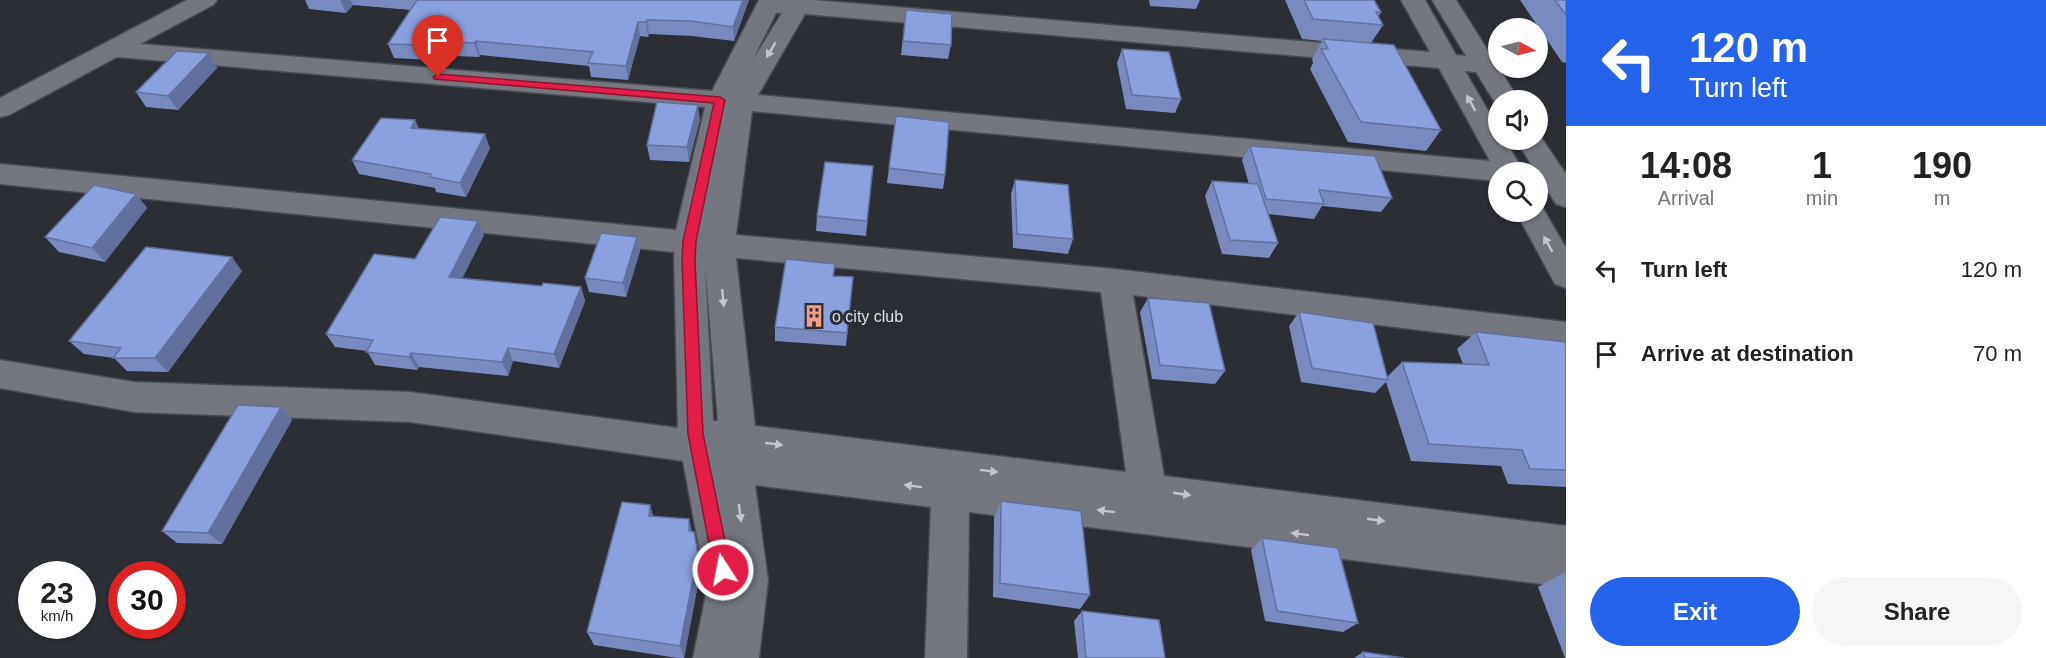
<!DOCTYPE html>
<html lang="en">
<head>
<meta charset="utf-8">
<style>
	:root { --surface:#fff; --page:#f6f6f6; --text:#222; --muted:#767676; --accent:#2563eb }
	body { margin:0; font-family:Helvetica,sans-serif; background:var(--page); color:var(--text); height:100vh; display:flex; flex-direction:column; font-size:22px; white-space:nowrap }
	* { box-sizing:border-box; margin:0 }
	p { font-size:20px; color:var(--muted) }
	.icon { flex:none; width:33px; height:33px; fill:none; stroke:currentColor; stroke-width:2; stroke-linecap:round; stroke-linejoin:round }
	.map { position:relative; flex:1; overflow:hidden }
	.drawer { display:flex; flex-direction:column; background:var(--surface); width:480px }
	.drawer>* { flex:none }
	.banner { background:#2563eb; color:#fff; overflow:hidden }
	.needle { width:39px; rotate:97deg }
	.controls { position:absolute; left:1488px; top:18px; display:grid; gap:12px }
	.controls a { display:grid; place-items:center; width:60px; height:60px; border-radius:50%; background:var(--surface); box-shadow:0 2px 4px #0004; font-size:30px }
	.speed { position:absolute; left:18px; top:561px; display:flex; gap:12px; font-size:30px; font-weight:700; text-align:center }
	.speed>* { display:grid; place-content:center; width:78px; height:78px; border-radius:50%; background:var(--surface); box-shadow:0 2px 4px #0004; line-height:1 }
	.speed small { font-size:15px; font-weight:400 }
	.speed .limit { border:9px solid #d22; background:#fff; color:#111 }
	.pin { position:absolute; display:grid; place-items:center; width:51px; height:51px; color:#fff; margin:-62px -26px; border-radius:50% 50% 50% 0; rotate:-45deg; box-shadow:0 0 6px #0007 }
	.pin .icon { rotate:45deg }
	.me { position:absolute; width:66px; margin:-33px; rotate:349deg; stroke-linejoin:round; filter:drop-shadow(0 0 4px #0008) }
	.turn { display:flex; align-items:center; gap:21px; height:126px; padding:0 24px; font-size:27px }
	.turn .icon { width:78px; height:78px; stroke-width:2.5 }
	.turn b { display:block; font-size:42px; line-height:51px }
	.eta { display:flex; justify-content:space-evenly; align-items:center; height:102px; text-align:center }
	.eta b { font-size:36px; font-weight:700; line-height:42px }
	.action { display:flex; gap:12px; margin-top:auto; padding:12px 24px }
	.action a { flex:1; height:69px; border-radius:36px; background:var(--accent); color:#fff; font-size:24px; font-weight:700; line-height:69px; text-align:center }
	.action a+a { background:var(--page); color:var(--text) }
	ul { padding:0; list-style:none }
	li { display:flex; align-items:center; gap:18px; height:84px; padding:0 24px }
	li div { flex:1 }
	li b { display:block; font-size:22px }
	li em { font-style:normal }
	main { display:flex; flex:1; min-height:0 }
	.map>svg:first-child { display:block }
</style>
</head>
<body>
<main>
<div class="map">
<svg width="1566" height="658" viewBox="0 0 1566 658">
	<rect width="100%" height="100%" fill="#2b2e35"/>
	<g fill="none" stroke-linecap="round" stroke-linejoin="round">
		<g stroke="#484b51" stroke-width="3">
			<path id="minor" d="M187,0h30l-4,5 -73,39 572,47 47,-91h54l617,52 -29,-52h24l31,55 10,1 -34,-56h24l63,100h-21l-1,6 -21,-34 -11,-1 33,57v12h7l19,32h-26v9l-746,-70 -16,124 379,34 451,53v26l-433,-53 31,181 402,50v61l-597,-75 -2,146h-42l6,-151 -176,-22 13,95 -9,78h-66l14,-68 -24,-129 -273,-39 -276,-10 -134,-24v-28l134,22 276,10 268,36 -4,-176 -674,-68v-20l676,66 29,-123 -588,-50 -108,58 -9,2v-19zM776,13h6l-30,48zM805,14l634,54 51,93 -732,-66zM736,258l365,34 25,180 -371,-46zM705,265l13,156h-5z
				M1538,133l28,41v33l-10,-3 -40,-64h22z
				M1538,204l3,1 25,43v40l-11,-4 -39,-72h22z"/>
		</g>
		<use href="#minor" fill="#747780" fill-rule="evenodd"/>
	</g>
	<path fill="#788ac0" d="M301,0h448l-15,41 -42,-5 -43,-2 -1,3 -8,-1 -12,44 -37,-3 -2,-11 -109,-11 -1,2 -45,-2 -3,5 -37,-2 -6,-14 23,-34 -58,-5 -7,8 -37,-4 -4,-9z
		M1149,0h51l-4,9 -46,-3z
		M1285,0h89l7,12 -3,5 5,8 -12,18 70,87 -15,21 -78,-9 -38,-73 3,-6 -1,-4 10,-18 -20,-2z
		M1520,0h46v63l-4,-1z
		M906,10l45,35 -3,14 -47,-4z
		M1122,49l59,50 -6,14 -49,-4 -9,-46z
		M209,53l8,15 -39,42 -32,-3 -10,-15z
		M700,119l-11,43 -39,-2 -3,-15z
		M419,128l71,20 -24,49 -30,-5 -1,-4 -76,-14 -7,-14z
		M1250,146l142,52 -11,14 -59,-6 -8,13 -46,-5 10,29 -9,15 -47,-4 -17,-58 7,-15 37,3 -7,-24z
		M873,166l-7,70 -50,-5 1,-15z
		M889,168l56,7 -2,14 -56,-6z
		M1015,180l58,59 -5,15 -55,-6 -2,-54z
		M136,194l11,14 -42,54 -46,-10 -14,-15z
		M484,235l-22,43 80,8 39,1 4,14 -26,67 -46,-7 -5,15 -89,-9 -2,3 -42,-5 -8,-14 -32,-4 -9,-13z
		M637,237l3,14 -14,46 -37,-5 -4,-14z
		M835,264l-1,12 19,1 -7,69 -71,-5v-14z
		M242,271l-74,101 -41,-1 -13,-13 -30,-4 -15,-13z
		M1148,298l77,73 -10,13 -63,-5 -12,-67z
		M1299,312l88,65 15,-15 61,2 -6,-15 19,-17 90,10v145l-58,-3 -7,-18 -90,-5 -25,-79 -11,11 -74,-11 -12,-56z
		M281,407l11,13 -70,124 -45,-1 -15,-12z
		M1001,501l89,94 -10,14 -87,-12 1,-80z
		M650,505l3,11 36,3 3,13h2l7,36 -17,90h-7l-83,-13 -7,-13z
		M1262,538l96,85 -15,9 -78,-11 -14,-71z
		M1565,572l1,1v85h-1l-27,-71z
		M1082,611l83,47h-87l-4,-37z
		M1363,652l41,6h-50z"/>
	<path fill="#61709c" d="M340,0h11l2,5 -7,8z
		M743,0h6l-15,41 -1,-14z
		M647,20l2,14 -1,3 -2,-15z
		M638,22l2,14 -12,44 -2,-14z
		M429,40l5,15 -3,5 -6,-15z
		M476,41l4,14 -1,2 -5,-14z
		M209,53l8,15 -39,42 -10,-14z
		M698,105l2,14 -11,43 -2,-15z
		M415,120l7,15 -11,-7z
		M485,134l5,14 -24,49 -6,-14z
		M136,194l11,14 -42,54 -13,-14z
		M478,221l6,14 -28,56 -7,-14z
		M637,237l3,14 -14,46 -3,-14z
		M232,257l10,14 -74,101 -13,-14z
		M581,287l4,14 -26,67 -5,-14z
		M508,348l5,13 -5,15 -6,-14z
		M411,353l8,14 -2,3 -8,-13z
		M281,407l11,13 -70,124 -14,-11z
		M650,505l4,16 -5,-5z
		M689,519l3,15 -3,-3z
		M698,553l3,15 -17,90 -4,-12z"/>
	<path fill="#8ba0df" stroke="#61709c" stroke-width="1.5" d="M417,0h326l-10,27 -42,-6 -44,-1 -1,2h-8l-12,44 -38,-3 5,-11 -117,-11 -2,2 -45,-3 -4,5 -37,-1z
		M1304,0h70l7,12h-5l7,13 -70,-6z
		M1555,0h11v15z
		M906,10l46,4 -1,31 -48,-4z
		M1323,39l71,6 47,85 -80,-8 -40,-73h7z
		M1122,49l47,3 12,47 -49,-4z
		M177,51l32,2 -41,43 -32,-4z
		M657,102l41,3 -11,42 -40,-2z
		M896,116l53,6 -4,53 -56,-7z
		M381,118l34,2 -4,8 74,6 -25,49 -30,-6 1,-3 -79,-14z
		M1250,146l125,10 17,42 -73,-8 5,14 -58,-5z
		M825,162l48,4 -6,55 -50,-5z
		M1015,180l53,5 5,54 -56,-5z
		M1212,181l46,3 20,59 -48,-3z
		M94,185l42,9 -44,54 -47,-11z
		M440,217l38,4 -29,56 93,9 1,-3 38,4 -27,67 -46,-6 -6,14 -91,-9 -2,4 -43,-5 7,-12 -47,-6 48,-80 41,5z
		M601,233l36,4 -14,46 -38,-5z
		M146,247l86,10 -77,101h-42l8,-10 -52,-7z
		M786,259l49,5 -2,12 20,1 -6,56 -72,-6z
		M1148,298l61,5 16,68 -65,-6z
		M1299,312l74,11 15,57 -76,-12z
		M1476,332l90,10v128l-36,-1 -8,-19 -93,-6 -27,-82 87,3z
		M238,405l43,2 -73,126 -46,-2z
		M1001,501l80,10 9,84 -90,-12z
		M622,502l28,3 -1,11 40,3v12l5,1 4,21 -18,93 -93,-14z
		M1262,538l76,10 20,75 -81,-12z
		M1082,611l77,9 6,38h-79z
		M1363,652l41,6h-39z"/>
	<defs><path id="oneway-solid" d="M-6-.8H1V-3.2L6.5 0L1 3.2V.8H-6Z" transform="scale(1.5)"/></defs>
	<g fill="#c4c6cc">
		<use href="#oneway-solid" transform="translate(771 50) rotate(121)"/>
		<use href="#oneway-solid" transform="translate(1471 103) rotate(-119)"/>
		<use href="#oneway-solid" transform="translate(1548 244) rotate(-119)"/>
		<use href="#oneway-solid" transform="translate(723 298) rotate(84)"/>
		<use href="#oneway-solid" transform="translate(774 444) rotate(7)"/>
		<use href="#oneway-solid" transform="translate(989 471) rotate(7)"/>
		<use href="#oneway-solid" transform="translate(913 486) rotate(-173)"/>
		<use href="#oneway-solid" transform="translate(1182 494) rotate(8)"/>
		<use href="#oneway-solid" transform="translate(1106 511) rotate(-173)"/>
		<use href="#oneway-solid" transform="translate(740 513) rotate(83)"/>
		<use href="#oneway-solid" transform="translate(1376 520) rotate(8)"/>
		<use href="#oneway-solid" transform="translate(1300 534) rotate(-173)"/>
	</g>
	<path fill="#e11d48" stroke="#92132f" stroke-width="1.5" d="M438,74l282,23 5,3 -29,141 -1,20 8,173 28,136 -2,5 -6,3 -6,-3 -3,-5 -26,-136 -6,-173 1,-20 31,-138 -280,-24 -1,-2z"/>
	<defs>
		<g id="building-bare" transform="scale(1.8)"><path d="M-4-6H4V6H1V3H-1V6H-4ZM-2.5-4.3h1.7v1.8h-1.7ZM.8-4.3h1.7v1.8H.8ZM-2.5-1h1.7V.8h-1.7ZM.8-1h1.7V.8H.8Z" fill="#f49e86" stroke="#2b2e35" stroke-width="2.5" paint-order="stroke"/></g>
	</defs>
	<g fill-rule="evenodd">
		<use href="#building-bare" x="814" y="316"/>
	</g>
	<g text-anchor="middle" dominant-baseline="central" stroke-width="6" stroke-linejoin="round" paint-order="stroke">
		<g font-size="16" fill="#dee0e5" stroke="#2b2e35" text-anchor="start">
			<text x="832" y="316">o city club</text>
		</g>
	</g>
</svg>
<div class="controls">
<a><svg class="needle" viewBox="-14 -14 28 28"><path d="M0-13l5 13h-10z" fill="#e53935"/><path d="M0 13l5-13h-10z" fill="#767676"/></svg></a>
<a><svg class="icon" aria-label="sound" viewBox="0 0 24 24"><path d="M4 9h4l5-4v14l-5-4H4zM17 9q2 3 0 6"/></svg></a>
<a><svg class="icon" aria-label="search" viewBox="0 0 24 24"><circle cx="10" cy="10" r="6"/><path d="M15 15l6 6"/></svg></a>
</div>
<div class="speed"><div>23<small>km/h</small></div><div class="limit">30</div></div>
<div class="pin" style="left:438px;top:77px;background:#d93025"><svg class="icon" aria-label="arrive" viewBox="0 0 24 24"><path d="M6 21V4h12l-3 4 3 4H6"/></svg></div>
<svg class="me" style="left:723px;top:570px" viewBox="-20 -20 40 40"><circle r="17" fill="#e11d48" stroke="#fff" stroke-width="3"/><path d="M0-11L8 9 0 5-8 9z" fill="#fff"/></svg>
</div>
<section class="drawer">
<div class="banner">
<div class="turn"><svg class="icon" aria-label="left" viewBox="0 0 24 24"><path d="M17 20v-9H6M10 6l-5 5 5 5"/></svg><div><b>120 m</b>Turn left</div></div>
</div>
<div class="eta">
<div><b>14:08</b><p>Arrival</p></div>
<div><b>1</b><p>min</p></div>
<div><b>190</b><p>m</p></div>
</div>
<ul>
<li><svg class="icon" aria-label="left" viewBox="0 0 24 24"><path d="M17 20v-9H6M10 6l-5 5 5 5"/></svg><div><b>Turn left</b></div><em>120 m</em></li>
<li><svg class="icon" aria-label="arrive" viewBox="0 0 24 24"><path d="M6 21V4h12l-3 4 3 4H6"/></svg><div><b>Arrive at destination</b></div><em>70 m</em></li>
</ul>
<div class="action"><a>Exit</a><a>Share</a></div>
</section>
</main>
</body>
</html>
